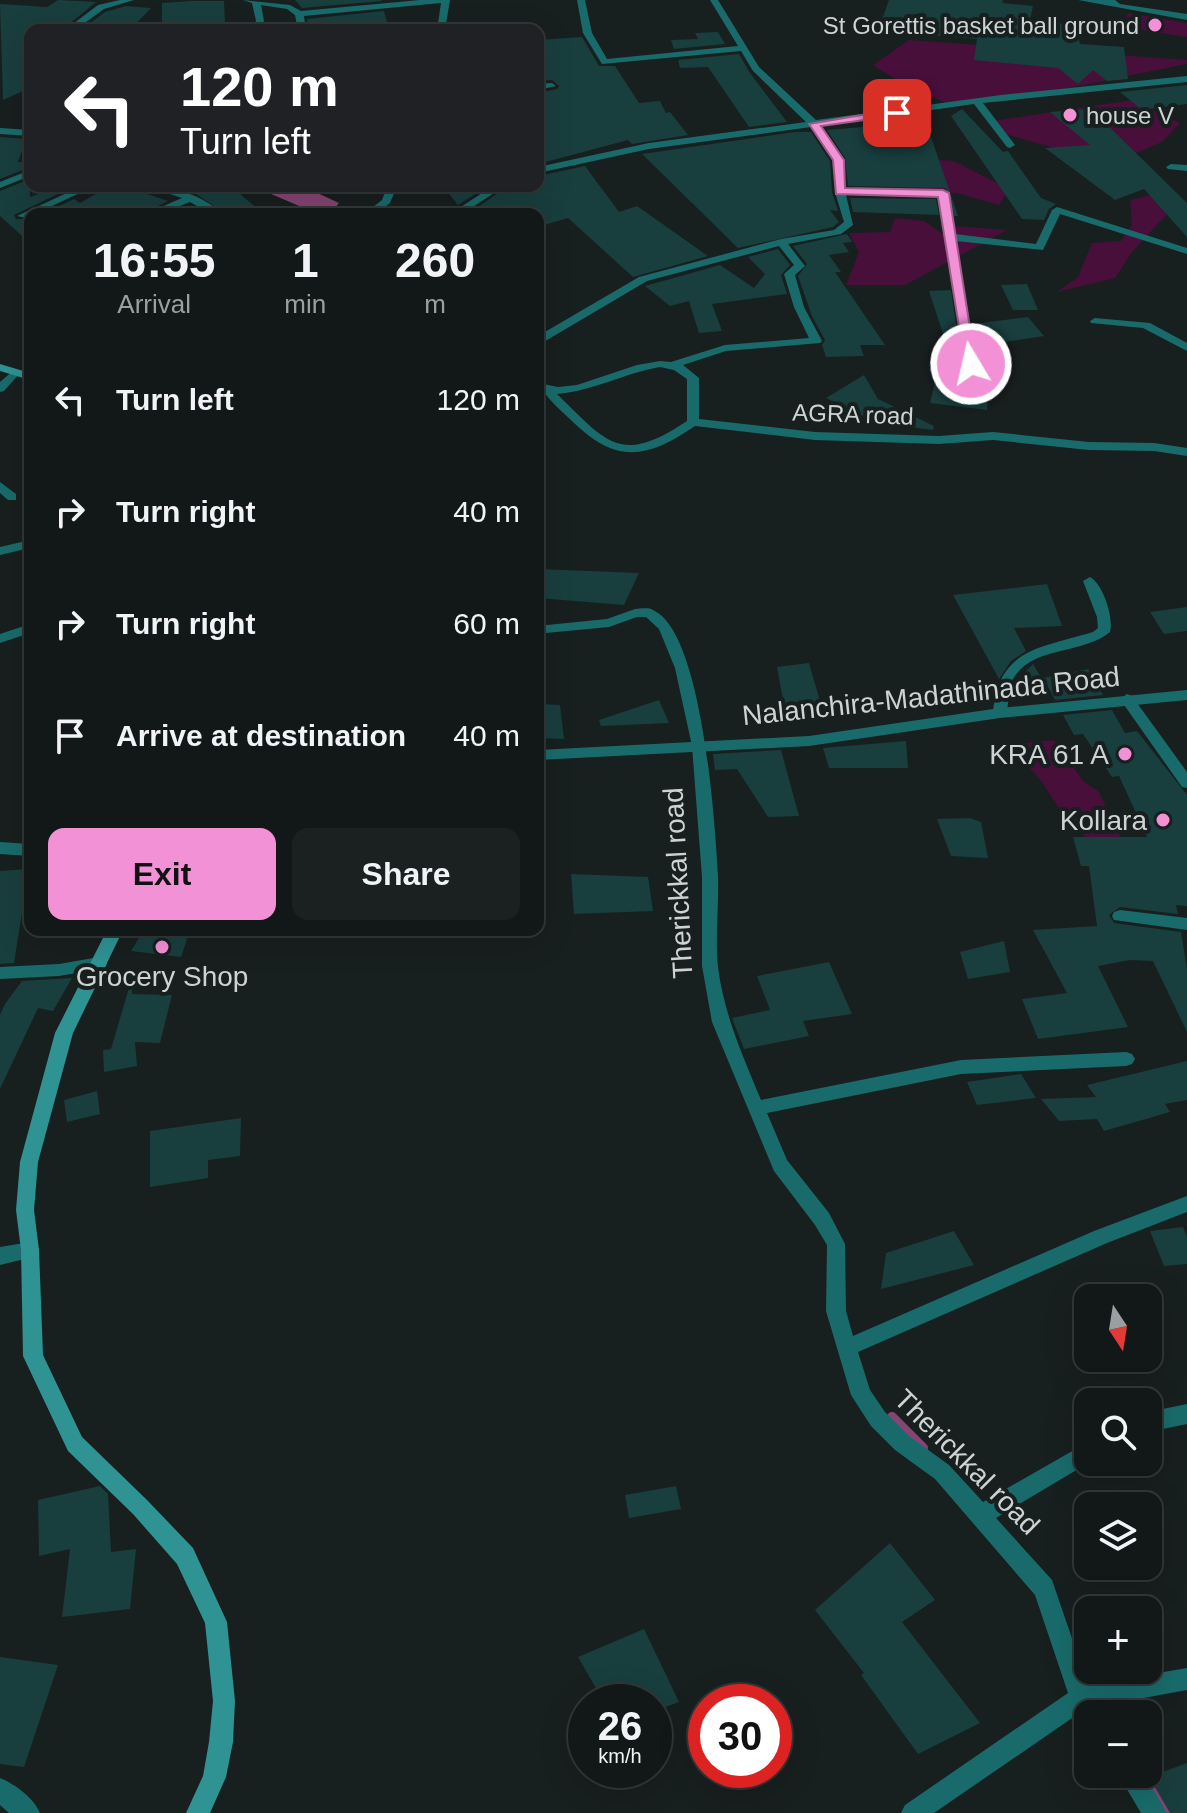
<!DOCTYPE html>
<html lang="en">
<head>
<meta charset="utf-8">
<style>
	:root { --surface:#121717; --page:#1b2020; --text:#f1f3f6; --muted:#9c9fa1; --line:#313636; --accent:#f391d6 }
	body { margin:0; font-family:Helvetica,sans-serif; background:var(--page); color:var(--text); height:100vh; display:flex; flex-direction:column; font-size:30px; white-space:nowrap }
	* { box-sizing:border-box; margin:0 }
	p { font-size:26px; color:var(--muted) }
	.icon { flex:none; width:44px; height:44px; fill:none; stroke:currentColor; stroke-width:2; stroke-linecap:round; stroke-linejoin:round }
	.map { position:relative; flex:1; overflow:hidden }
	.drawer { position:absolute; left:24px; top:208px; width:520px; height:728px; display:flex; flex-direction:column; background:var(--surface); border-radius:16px; box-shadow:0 8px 32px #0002,0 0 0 2px var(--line) }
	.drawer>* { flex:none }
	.banner { position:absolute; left:24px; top:24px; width:520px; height:168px; border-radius:16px; box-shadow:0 8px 32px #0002,0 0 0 2px var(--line); background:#202124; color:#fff; overflow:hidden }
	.needle { width:52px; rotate:168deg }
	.fabs { position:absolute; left:1074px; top:1284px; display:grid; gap:16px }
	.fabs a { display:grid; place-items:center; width:88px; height:88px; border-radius:16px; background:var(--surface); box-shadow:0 8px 32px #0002,0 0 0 2px var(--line); font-size:40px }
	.speed { position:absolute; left:568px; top:1684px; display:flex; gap:16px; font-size:40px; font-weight:700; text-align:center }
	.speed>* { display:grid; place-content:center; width:104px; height:104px; border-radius:50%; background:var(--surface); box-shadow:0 8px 32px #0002,0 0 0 2px var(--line); line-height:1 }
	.speed small { font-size:20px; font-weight:400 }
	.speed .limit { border:12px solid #d22; background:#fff; color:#111 }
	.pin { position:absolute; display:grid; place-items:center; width:68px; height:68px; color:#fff; margin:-34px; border-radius:16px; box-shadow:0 4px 12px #0006 }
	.me { position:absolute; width:88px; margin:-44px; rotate:351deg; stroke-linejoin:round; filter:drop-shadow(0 0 6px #0008) }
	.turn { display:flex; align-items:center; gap:28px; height:168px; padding:0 24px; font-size:36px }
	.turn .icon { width:104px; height:104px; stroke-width:2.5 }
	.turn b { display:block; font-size:56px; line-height:68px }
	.eta { display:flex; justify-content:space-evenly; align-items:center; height:136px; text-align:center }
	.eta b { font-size:48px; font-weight:800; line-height:56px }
	.action { display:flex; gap:16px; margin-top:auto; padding:16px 24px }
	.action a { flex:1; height:92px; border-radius:16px; background:var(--accent); color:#111; font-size:32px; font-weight:800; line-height:92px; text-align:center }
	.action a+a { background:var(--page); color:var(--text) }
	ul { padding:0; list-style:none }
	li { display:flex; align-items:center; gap:24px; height:112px; padding:0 24px }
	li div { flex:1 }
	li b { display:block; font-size:30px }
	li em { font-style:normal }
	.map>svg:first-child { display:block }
</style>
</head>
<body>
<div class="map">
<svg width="1187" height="1813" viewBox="0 0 1187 1813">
	<rect width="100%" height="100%" fill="#181f1f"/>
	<path fill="#480f3b" d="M1128,13l59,10v14l-65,-10z
		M909,40l278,20v4l-189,38h-54l-49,-23 -22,-14z
		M1132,100l48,23 -18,19 -36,15 -47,-2 -71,-20 -15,-14z
		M922,159l32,2 43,22 18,-4 -16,26 -42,-12 -66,-5 -25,-11z
		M1155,194l12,20 -35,38 -17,26 -58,14 21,-15 14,-34 29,-2 11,-16 -2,-25z
		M895,218l29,3 20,14 11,-9 52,4 -102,55h-59l13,-33 -10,-19 41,-1z
		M1054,740l29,41 16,11 24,50c-45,11 -63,-36 -85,-65 -9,-11 -22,-21 -32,-32z"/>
	<path fill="#854573" d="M278,186h24l37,17 -9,11h-12l-54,-23z"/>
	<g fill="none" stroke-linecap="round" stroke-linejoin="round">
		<path stroke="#854573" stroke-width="10" d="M892,1417l31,31
			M1141,1774l28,39"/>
	</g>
	<path fill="#193e3e" d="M58,0l38,2 -34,28h-32v58l-27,12 -3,-96 47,3z
		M295,0h86l1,1 -80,7z
		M889,0h114l-1,3 31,3 -3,14 45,5 5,19 44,3 4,32 -21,2 -14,-11 -15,14 -20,-16 -84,-8 3,-21 -99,-8z
		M192,1h32l1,23 -63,2v-23z
		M126,6l25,2 -21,22h-23l-18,-6 16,-12z
		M384,11l5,19h-41v-3l-39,3 -2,-11z
		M718,32l7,12 -51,5 -3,-9 27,-1 -3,-6z
		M582,37l17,29h16l24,37 21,-2 6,12 4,-1 18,23 -56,9 -4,-4 -90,24v-71l19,-4 2,-3 -7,-6 -14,1v-41z
		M739,54l11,19 37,49 -38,5 -41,-60 -28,1 -2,-8z
		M1187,85v19l-45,6 -22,-18z
		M962,109l41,43 5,-1 33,47 15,6 -7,5 -5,11 -22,-1 -71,-103z
		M1091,109l96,94v34l-43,-48 -29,11 -70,-52 45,-3 -40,-33z
		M927,125l31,91h-4l-8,-28 -98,-2 -3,-28 -18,-28 48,-4 3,4z
		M795,132h16l19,29 2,31 6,19 -8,-1 9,12 -6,5 -95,21 -96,-94z
		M0,137l26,2 -8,23 12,1v4l-30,12z
		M585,166l34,46 18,-6 71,50 -75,21 -65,-59 -27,8 -3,-2v-10h-70l40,-28h30v-10z
		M30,179v18l26,-9 6,4 -48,23 2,4h14v24l-30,-27v-25z
		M110,186h13l45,15 -26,13h-100l32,-15 6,4z
		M203,186h27l27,22 -31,6 -33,-22z
		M443,186h45l-30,19z
		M850,198l86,1 3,16 -86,-3z
		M847,234l5,8 -9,1 6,9 -20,3 12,17h-6l50,73h-25l4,11 -38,1 -4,-12 3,-5 -13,-24 -14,-40 9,-12 -14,-18z
		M778,249l12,16 -9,10 6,19 -75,10 10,27 -23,2 -10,-32 -19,5 -25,-20 75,-21 34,23 11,-14 -17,-17z
		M1027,284l11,26h-25l-12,-25z
		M951,290l9,59 -18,2 3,-11 -16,-49z
		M1028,317l16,19 -67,10 -4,-22z
		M864,375l14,24 56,27 -1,4 -55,-7 -52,-25z
		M990,380l-3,30 -57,-7 5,-20z
		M538,569l101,4 -15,32 -86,-7z
		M1047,584l15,42 -48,2 12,23 -15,10 -12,18 -46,-84z
		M1187,607v24l-23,3 -14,-22z
		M809,663l11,38 -36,4 -7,-38z
		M1033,664l13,22 -33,4 3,-9z
		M1088,669l15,26 -48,5 -12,-22z
		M659,700l10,23 -68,3 -2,-6z
		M538,704l22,1 4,34 -26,-1z
		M1112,710l13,23 12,-2 50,64v111l-11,-1 2,9 -58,-7 -11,8 5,8 67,9 6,37v63l-34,-71 -23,-1 -32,6 30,61 -90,12 -16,-40 45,-6 -34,-63 64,-4 -8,-60h-8l-8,-29h74l-28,-61 -7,1 -29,-43 -9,1 -11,-20z
		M906,741l2,27h-79l-6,-20z
		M781,750l18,66 -31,1 -31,-48 -22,1 -2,-16z
		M970,818l11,4 7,36 -37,-2 -14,-37z
		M29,869l-15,94 -14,1v-93z
		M571,874l77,3 5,34 -79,3z
		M144,930h46l-9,27 -50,-6z
		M1004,941l6,31 -42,7 -8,-27z
		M829,962l23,52 -49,7 6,15 -65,13 -12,-31 38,-8 -13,-34z
		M72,978l-19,33 -15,-3 -38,81v-74l5,-11 17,-23z
		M129,988h3v6l40,1 -12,48 -25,-1 2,24 -33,6 -1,-22 8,-1z
		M1187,1061v39l-22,4 5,8 -66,19 -7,-12 -38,2 -18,-22 55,-2 -9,-12z
		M1021,1074l15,24 -59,7 -10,-23z
		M97,1091l3,23 -33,8 -3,-22z
		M241,1118l-1,38 -32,4v18l-58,9v-56z
		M1183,1227l4,10v27l-23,2 -14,-35z
		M954,1231l20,34 -93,24 5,-36z
		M100,1486l8,8 3,58 25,-3 -6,60 -68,8 8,-68 -31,7 -1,-56z
		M676,1486l5,23 -52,9 -4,-23z
		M890,1543l45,57 -33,22 78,101 -62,31 -57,-79 3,-2 -49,-63z
		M644,1629l35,73 -25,9v-9h-50l-26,-45z
		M0,1657l58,8 -34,102 -24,-3z
		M1187,1763v50h-17l-21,-36z"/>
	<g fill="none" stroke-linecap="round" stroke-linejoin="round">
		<path fill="#196b6b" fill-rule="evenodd" d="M120,0h14l-30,9 -22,16 22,5h-39l33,-25z
			M243,0l47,5 11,6 119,-11h30l-5,30h-8l4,-27 -137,13 2,14h-8l-3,-15 -8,-6 -26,-4 3,16 -6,9h-8l6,-9 -4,-18z
			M577,0h8l7,33 15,26 131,-13 -28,-46h8l41,67 57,53 185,-25 186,-19v6l-204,21 32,42 -5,3 -3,-1 -33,-43 -154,22 23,34 2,29 101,2 9,43 81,10 16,-34 5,-3 130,41v6l-127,-40 -17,36 -87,-9 21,123 -6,3 -6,-3 -26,-168 -93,-1 7,30 -12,9 -53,10 17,22 -10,9 9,32 18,34 -2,2 -94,8 -43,14 16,13v41l116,13 124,4 54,-4 96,10 65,1 33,5v8l-33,-5 -65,-1 -96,-10 -54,4 -124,-4 -120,-14c-47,32 -78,39 -122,-4 -10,-10 -23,-20 -30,-32l-5,-1v-6l20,4 19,-2 60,-20 23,-4 11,1 54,-17 84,-7 -15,-31 -10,-33 10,-9 -15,-19 -132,35 -105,62 -4,1v-8l101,-59 142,-38 53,-9 10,-8 -9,-30 -2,-32 -22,-33 -162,22 -111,24v-6l111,-24 157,-21 -53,-51 -12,-20 -139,13 -19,-31zM660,367l14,3 13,9v42c-66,44 -79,23 -130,-27 36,-3 68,-21 103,-27z
			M1078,0h37l5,4 67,10v6z
			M538,84l14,-1 4,3 -18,4z
			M0,128l30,2v6l-30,-2z
			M1171,164l16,1v6l-19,-2 -2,-2z
			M30,170v6l-30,12v-6z
			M82,186h13l-69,32 -9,-2z
			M146,186c29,0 55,9 77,28h-12l-21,-12 -31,12h-14l37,-16z
			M378,186h11l6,5 -5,12 -10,8 4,3h-13l-3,-3 14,-11 3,-8z
			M493,186h12l-43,28h-12z
			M1095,318l55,5 37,20v8l-44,-23 -52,-5 -1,-2z
			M15,369l6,3 -17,19 -4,1v-10z
			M0,482l16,12v6h-8l-8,-7z
			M30,540v8l-30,7v-8z
			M1090,577c13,7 24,41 20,55 -27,23 -77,13 -97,47 -6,11 -3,26 -8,37h-10l-2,-3c5,-65 48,-65 100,-81l5,-4 -1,-11 -14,-36z
			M635,609c5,0 13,-2 18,1 50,22 62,214 65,266 1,30 -3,61 0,91 6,48 25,89 43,133l200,-40 165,-8 6,2 3,5 -3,5 -6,2 -165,8 -194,39 20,47 42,53 16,31 1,67 7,25 241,-105 93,-35v16l-80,31 -249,109 12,38 15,22 24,24 40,29 34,37 105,-60v20h2l-94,56 56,62 36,105 99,-17v22l-87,16 3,8h-15v10l-10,-10 -144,99h-33l4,-8 163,-112 -33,-98 -100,-116 -40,-29 -24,-24 -20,-31 -25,-84 1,-66 -12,-20 -41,-54 -62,-149 -10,-56v-89l-10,-131 -17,-78 -16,-39 -13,-12h-9l-28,10 -63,6 -8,-2v-9l9,3 60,-6z
			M30,624v9l-30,10v-9z
			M1127,694l5,2 55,76v16l-5,-1 -60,-85 -2,-3z
			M0,842l30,2v12l-30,-2z
			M1120,910l67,8v12l-73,-10 -2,-4 2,-4z
			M99,957l6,1 2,5 -2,5 -6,1 -40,7 -59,3v-12l59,-3z
			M30,1242l7,2 2,6 -2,6 -37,9v-18z
			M1187,1404v20l-39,8v-20z
			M1118,1774h26l23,39h-26z
			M0,1778c15,6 34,20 40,35h-31l-9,-8z"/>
		<path fill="#196b6b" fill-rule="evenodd" d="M1187,690v10l-187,18 -191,28 -271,14v-10l271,-14 191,-28z"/>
		<path fill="#2f9393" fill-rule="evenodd" d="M0,364l30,9v7l-30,-9z
			M107,930h16l-50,103 -35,129 -4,48 5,40 4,105 39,82 65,63 46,48 34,74 8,79 -2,41 -7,35 -16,36h-24l17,-37 6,-34 4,-41 -8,-78 -28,-59 -44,-50 -65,-63 -45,-95 -2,-106 -5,-40 4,-48 35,-129z"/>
	</g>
	<path fill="#f391d6" stroke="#9e5e8b" stroke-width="2" d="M897,109l6,4 -2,2 -80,11 23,34 1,28 98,2 6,3 27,174 -11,-3 -27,-167 -102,-3 -3,-34 -24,-36z"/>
	<g fill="#f391d6" stroke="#181f1f" stroke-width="3">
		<circle cx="1155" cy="25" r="8"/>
		<circle cx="1070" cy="115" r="8"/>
		<circle cx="1125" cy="754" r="8"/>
		<circle cx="1163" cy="820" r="8"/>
		<circle cx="162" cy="947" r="8"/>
	</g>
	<g text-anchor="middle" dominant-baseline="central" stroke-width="8" stroke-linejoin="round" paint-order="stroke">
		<g font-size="24" fill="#ced2d2" stroke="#181f1f" text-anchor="end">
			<text x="1139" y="25">St Gorettis basket ball ground</text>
			<text x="1086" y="115" text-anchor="start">house V</text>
		</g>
		<g font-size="24" fill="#ced2d2" stroke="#181f1f">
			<text transform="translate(853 414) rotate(2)">AGRA road</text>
		</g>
		<g font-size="28" fill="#ced2d2" stroke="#181f1f">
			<text transform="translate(931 696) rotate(-6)">Nalanchira-Madathinada Road</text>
			<text transform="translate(678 883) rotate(-93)">Therickkal road</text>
			<text transform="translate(967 1462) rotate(45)">Therickkal road</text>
		</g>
		<g font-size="28" fill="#ced2d2" stroke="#181f1f" text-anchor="end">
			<text x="1109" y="754">KRA 61 A</text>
			<text x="1147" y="820">Kollara</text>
			<text x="162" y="976" text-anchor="middle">Grocery Shop</text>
		</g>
	</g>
</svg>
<div class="fabs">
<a><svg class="needle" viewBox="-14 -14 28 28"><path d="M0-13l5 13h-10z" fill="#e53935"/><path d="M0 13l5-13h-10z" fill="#9c9fa1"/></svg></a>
<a><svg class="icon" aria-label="search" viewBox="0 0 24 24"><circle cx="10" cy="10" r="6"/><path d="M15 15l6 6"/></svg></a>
<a><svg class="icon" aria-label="layers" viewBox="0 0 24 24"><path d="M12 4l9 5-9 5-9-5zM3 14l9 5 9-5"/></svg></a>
<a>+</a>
<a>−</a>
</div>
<div class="speed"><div>26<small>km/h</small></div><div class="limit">30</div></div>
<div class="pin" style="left:897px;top:113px;background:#d93025"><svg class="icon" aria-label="arrive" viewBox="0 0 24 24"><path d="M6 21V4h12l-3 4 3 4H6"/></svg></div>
<svg class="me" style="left:971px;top:364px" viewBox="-20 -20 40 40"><circle r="17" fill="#f391d6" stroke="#fff" stroke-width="3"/><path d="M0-11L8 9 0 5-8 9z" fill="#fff"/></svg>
<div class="banner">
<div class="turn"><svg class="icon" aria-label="left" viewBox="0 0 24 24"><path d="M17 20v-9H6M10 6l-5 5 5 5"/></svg><div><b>120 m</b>Turn left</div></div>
</div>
<section class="drawer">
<div class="eta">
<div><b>16:55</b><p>Arrival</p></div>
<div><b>1</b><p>min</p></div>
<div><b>260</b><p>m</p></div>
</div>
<ul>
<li><svg class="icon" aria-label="left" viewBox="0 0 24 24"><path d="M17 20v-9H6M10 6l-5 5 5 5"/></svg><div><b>Turn left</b></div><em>120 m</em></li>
<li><svg class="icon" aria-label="right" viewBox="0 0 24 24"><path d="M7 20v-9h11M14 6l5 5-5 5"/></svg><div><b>Turn right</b></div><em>40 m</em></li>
<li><svg class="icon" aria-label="right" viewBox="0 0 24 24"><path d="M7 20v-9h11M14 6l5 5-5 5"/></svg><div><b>Turn right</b></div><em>60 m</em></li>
<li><svg class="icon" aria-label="arrive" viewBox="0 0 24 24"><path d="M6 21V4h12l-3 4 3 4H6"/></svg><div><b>Arrive at destination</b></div><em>40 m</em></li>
</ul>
<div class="action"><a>Exit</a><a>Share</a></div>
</section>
</div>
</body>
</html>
